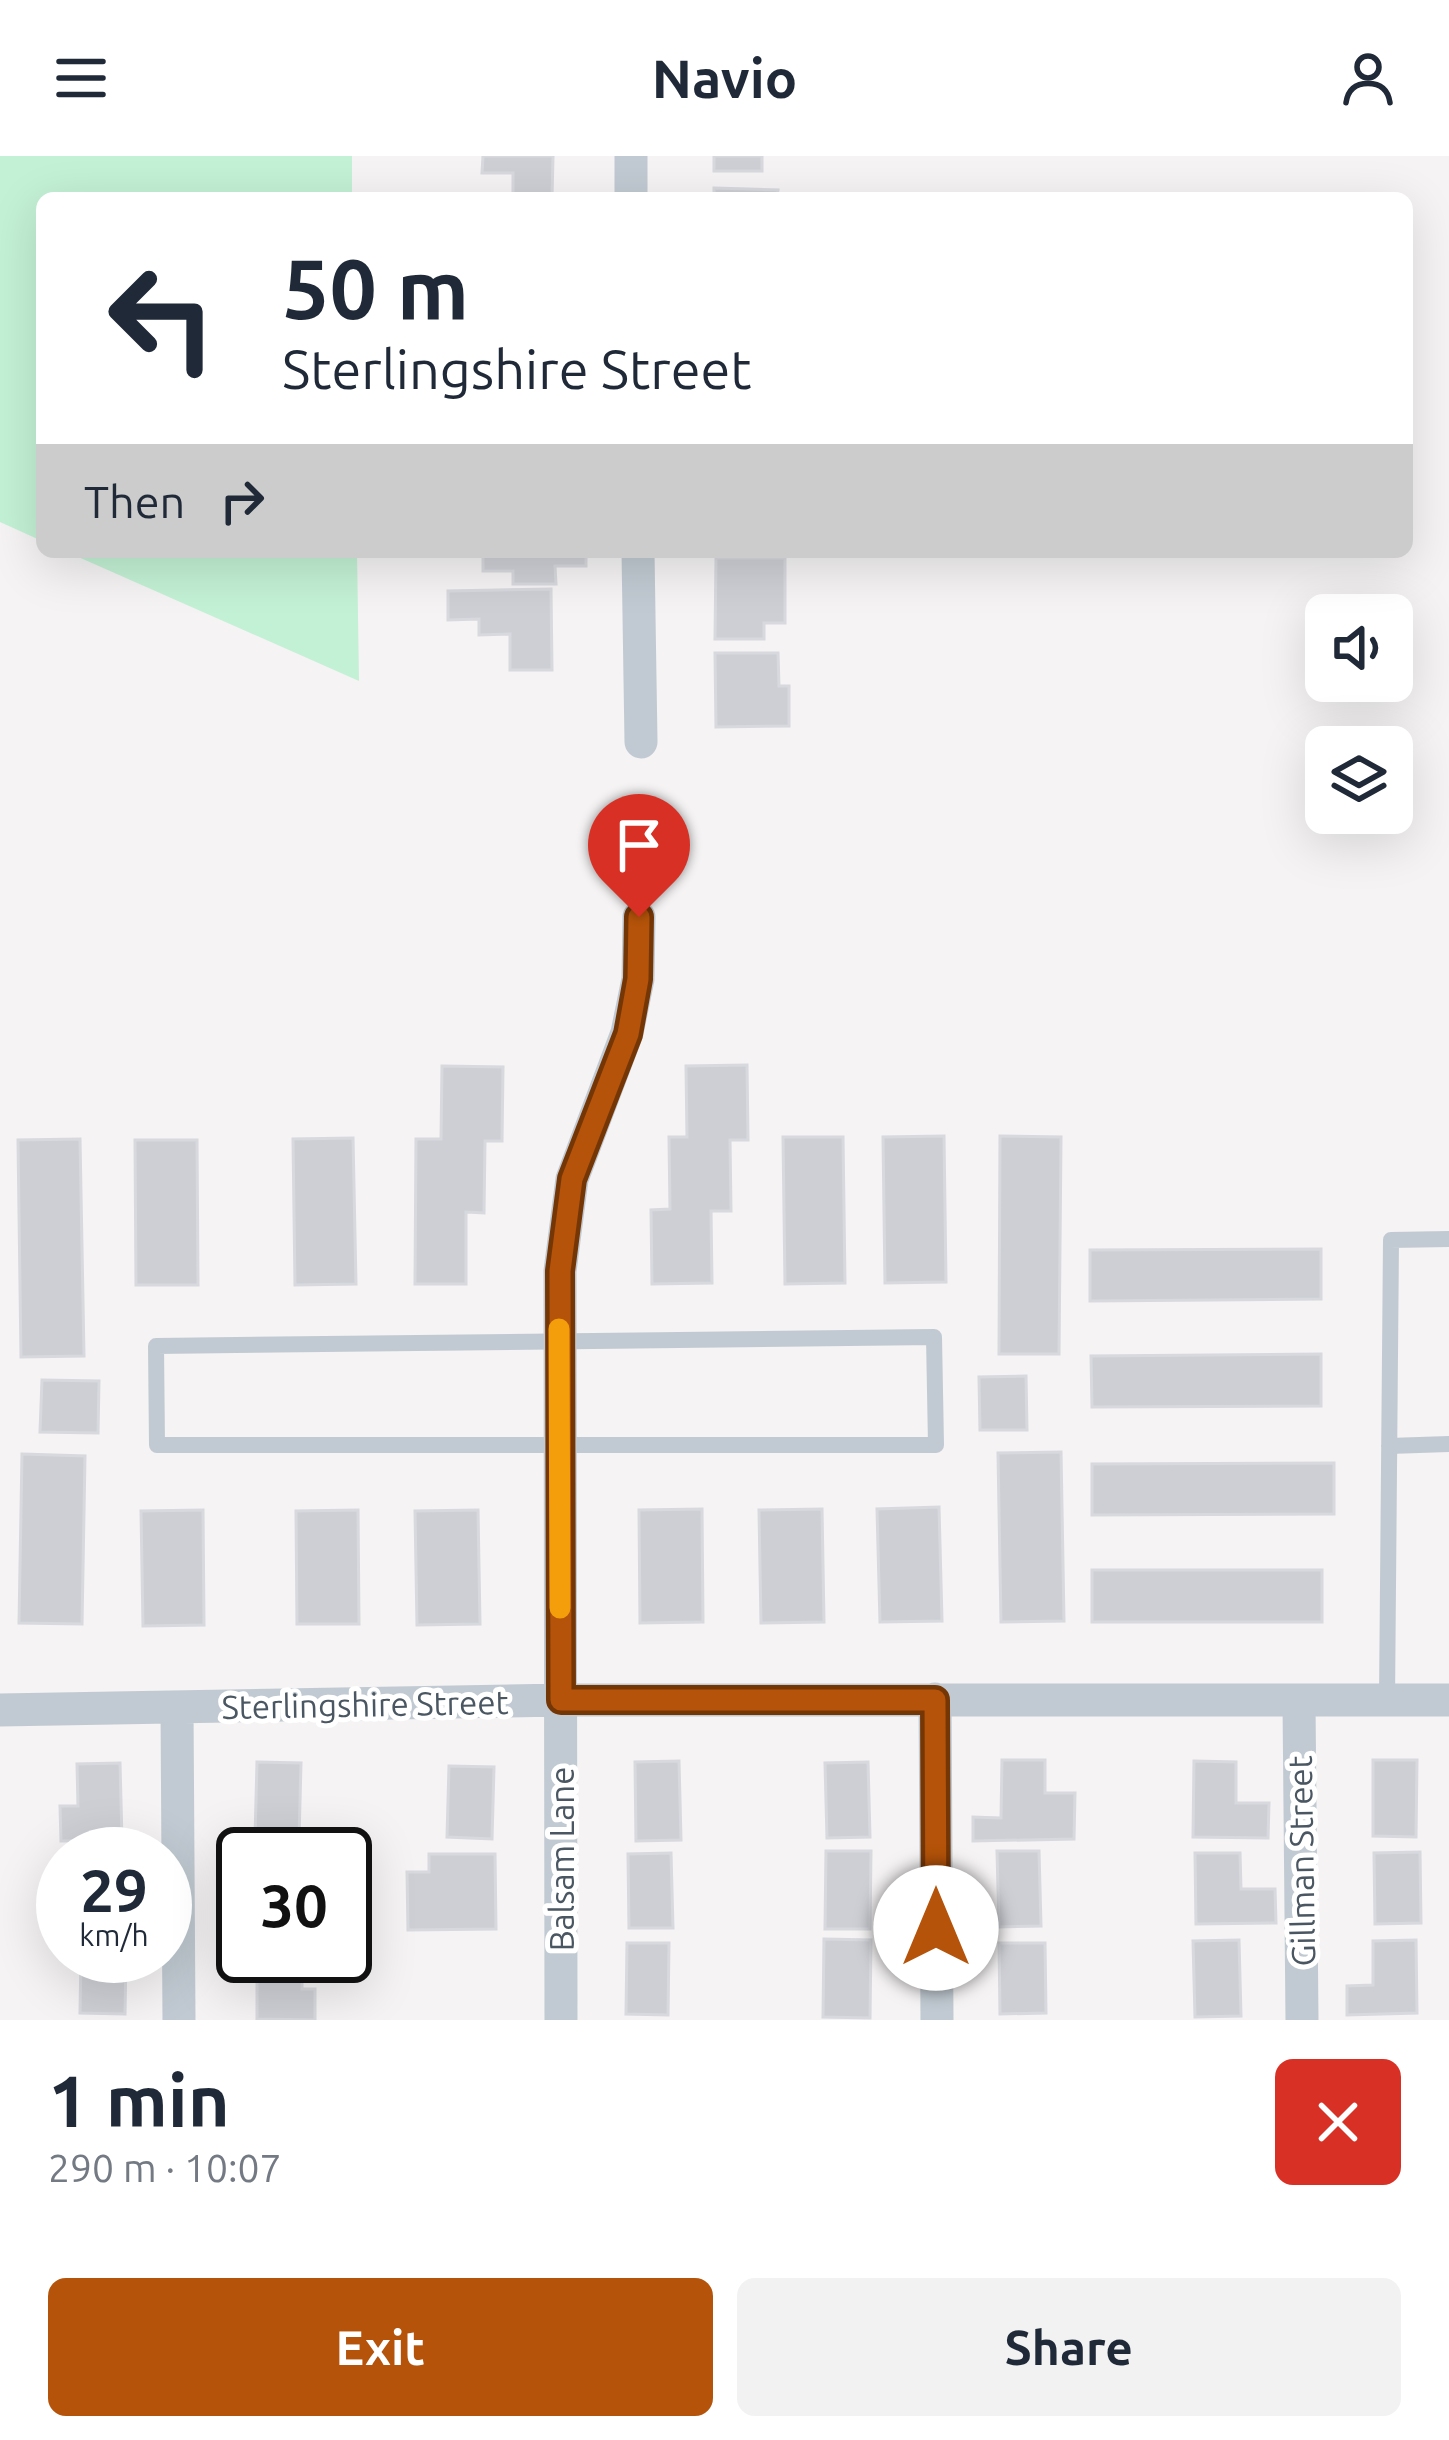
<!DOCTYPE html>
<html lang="en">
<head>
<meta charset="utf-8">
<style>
	:root { --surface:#fff; --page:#f2f2f3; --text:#1f2937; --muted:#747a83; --accent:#b45309 }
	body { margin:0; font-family:Ubuntu,sans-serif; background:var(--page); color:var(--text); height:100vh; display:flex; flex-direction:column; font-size:45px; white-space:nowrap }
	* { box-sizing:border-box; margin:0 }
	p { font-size:39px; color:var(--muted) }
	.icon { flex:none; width:66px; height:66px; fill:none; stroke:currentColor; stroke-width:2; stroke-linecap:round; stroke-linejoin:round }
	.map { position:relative; height:1864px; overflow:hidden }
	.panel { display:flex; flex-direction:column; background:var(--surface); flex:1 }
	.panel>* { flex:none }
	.guide { position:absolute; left:36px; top:36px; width:1377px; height:366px; border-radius:18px; box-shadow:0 12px 48px #0002; background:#fff; color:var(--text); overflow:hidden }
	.tools { position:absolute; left:1305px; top:438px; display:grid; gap:24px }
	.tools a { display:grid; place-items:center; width:108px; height:108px; border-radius:18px; background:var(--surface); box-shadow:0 12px 48px #0002; font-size:60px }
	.speed { position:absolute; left:36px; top:1671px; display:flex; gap:24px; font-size:60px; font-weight:700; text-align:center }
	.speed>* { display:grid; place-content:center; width:156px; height:156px; border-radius:50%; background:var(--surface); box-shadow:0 12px 48px #0002; line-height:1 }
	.speed small { font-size:30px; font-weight:400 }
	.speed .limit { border:6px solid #111; border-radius:18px; background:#fff; color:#111 }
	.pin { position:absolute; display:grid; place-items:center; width:102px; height:102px; color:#fff; margin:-123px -51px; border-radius:50% 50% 50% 0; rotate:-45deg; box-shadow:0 0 12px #0007 }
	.pin .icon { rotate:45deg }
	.me { position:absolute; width:132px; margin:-66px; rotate:0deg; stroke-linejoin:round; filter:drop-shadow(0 0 9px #0008) }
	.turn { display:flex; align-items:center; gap:42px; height:252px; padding:0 48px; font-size:54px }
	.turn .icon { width:156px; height:156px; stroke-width:2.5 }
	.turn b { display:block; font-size:84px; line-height:102px }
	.then { display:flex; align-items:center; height:114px; padding:0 48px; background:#0003; gap:24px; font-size:45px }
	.round { display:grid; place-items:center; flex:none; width:126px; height:126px; border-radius:18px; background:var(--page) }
	.overview { display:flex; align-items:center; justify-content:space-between; height:204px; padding:0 48px }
	h1 { font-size:72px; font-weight:700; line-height:90px }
	.cta { display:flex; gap:24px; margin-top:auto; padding:24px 48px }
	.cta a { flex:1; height:138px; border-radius:18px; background:var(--accent); color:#fff; font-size:48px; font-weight:700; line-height:138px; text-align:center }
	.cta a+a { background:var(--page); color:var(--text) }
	header { display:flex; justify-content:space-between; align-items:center; height:156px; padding:0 48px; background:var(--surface); font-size:54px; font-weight:700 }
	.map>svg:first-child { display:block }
</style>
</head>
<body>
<header><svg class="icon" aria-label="menu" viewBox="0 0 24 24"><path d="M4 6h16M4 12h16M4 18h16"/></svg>Navio<svg class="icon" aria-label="person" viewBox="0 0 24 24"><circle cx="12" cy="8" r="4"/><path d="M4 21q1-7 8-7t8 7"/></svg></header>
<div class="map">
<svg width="1449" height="1864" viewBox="0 0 1449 1864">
	<rect width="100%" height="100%" fill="#f5f3f3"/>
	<path fill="#c3f1d5" d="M0,0h352v42h-310v343l-42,-19z
		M67,396h290l2,129z"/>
	<path fill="#cdcfd5" stroke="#d7d9de" stroke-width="3" d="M483,0h70l-1,42h-39v-25h-31z
		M714,0h48v15h-48z
		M714,32l64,2 -1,8h-63z
		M483,396h103v14h-31l1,18h-43v-13h-30z
		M716,402h69v65h-21v16h-49z
		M551,433l1,81h-42v-36l-31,1v-16l-31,1v-29z
		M715,497h63l1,33h10v40l-73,1z
		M747,909l1,75h-18l1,71h-20l1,72 -60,1 -1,-74 19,-1 -1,-72h18l-1,-71z
		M442,910l61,1 -1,74h-17l-1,72 -18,-1v72h-51l1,-145h25z
		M944,980l2,146 -61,1 -2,-146z
		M1000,980l61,1 -2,217h-60z
		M783,981h60l2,146 -60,1z
		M353,982l3,146 -61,1 -2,-146z
		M80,983l4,217 -63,1 -3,-217z
		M135,984h62l1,145h-62z
		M1321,1093v50l-231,2v-51z
		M1321,1198v52l-229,1 -1,-51z
		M1026,1220l1,54h-47l-1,-53z
		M42,1224l57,1 -1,52 -58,-1z
		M1061,1296l3,169 -63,1 -3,-169z
		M22,1298l63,2 -3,168 -63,-1z
		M1334,1307v51l-242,1v-51z
		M939,1351l3,114 -62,1 -3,-113z
		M702,1353l1,113 -63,1 -1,-113z
		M822,1353l2,113 -63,1 -2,-113z
		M203,1354l1,115 -61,1 -2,-115z
		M358,1354l1,114h-62l-1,-113z
		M478,1354l2,114 -63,1 -2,-114z
		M1092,1414h230v52h-230z
		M1002,1604h43v33h30l-1,46 -101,2v-24l28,1z
		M1373,1604h44l-1,77 -43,-1z
		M679,1605l2,79 -45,1 -1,-79z
		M1194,1605l42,1v41h33l-1,35 -75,-1z
		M257,1606l44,1 -2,76 -44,-1z
		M868,1606l2,75 -43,1 -2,-75z
		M120,1607l2,77 -61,1 -1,-35h18l-1,-42z
		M449,1610l45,1 -2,72 -45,-2z
		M826,1695h45l-1,78h-45z
		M997,1695h42l2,75 -42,1z
		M1420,1696l1,71 -46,1 -1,-71z
		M671,1697l2,75h-44l-1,-74z
		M1195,1697h45l1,36h34l1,34 -80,1z
		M429,1698h66l1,75 -88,1 -1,-58h22z
		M230,1735h13v45h-14z
		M824,1783l47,1 -1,78 -47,-1z
		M1239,1784l2,76 -46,1 -2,-76z
		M1416,1784l1,73 -70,2v-29l26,-1v-44z
		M627,1787h42l-1,72 -42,-1z
		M999,1787h46l1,70 -46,1z
		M81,1800h45l-1,58 -45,-1z
		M257,1800h45v33h13v31l-58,-1z"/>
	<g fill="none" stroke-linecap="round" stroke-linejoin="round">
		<path stroke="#c1cad2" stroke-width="16" d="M934,1181l2,108h-779l-1,-99z
			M1389,1290l60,-2
			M1387,1545l4,-461 58,-1"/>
		<path stroke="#c1cad2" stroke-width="33" d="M631,0v42
			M638,396l3,190
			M935,1543l2,321
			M1299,1546l3,318
			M177,1551l2,313
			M0,1554l561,-10h888
			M561,1864l-1,-749 12,-92 55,-146 11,-54 1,-62"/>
	</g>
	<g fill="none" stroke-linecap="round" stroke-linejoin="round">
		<g stroke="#753606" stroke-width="30">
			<path id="route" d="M639,761l-1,62 -10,55 -56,145 -12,92 1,429h374l1,228"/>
		</g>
		<use href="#route" stroke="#b45309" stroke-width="21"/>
		<path stroke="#f59e0b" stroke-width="21" d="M559,1173l1,279"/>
	</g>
	<g text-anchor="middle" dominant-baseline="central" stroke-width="10" stroke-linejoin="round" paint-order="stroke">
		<g font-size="33" fill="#4a5661" stroke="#fff">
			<text transform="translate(365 1548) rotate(-1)">Sterlingshire Street</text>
			<text transform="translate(561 1703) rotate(-90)">Balsam Lane</text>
			<text transform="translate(1301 1705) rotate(-91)">Gillman Street</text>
		</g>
	</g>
</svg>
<div class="tools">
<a><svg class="icon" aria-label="sound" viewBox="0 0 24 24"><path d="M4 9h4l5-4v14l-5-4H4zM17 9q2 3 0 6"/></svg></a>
<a><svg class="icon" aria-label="layers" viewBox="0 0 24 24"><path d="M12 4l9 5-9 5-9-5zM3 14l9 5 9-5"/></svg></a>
</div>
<div class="speed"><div>29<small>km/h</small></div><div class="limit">30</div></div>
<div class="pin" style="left:639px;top:761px;background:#d93025"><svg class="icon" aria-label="arrive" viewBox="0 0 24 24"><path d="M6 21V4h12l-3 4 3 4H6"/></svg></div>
<svg class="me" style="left:936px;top:1772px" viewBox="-20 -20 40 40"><circle r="19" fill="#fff"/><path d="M0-13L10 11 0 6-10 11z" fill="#b45309"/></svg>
<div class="guide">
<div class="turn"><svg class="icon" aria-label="left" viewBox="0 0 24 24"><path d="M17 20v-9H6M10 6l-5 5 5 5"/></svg><div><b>50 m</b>Sterlingshire Street</div></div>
<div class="then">Then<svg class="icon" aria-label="right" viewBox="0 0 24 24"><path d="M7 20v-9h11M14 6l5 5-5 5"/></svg></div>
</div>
</div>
<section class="panel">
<div class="overview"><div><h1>1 min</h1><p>290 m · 10:07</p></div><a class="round" style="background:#d93025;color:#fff"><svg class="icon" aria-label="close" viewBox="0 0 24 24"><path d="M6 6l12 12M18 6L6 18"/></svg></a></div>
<div class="cta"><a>Exit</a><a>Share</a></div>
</section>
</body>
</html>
